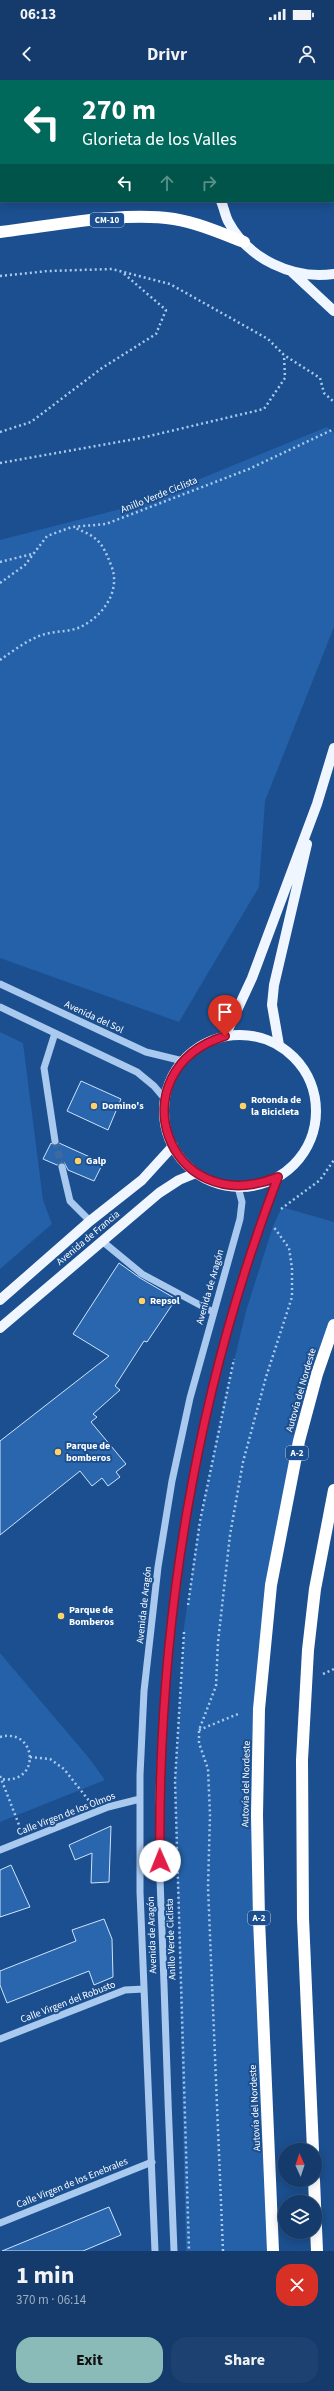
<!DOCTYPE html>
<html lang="en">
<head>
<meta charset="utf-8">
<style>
	:root { --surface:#143b6b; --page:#1d4271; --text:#f1f3f6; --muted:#9dadc1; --line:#33557e; --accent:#8bbbb9 }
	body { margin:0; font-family:"Source Sans 3",sans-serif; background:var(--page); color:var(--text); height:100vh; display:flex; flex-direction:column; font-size:15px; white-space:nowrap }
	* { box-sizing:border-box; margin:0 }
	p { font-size:13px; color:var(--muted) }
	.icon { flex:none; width:22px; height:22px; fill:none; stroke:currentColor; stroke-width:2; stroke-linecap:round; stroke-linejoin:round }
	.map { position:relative; height:2171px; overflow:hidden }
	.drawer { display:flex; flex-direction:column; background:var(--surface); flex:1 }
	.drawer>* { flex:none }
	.guide { position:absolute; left:0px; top:0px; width:334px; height:122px; box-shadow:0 2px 10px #0003,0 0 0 1px var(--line); background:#00695c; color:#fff; overflow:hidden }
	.needle { width:26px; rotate:357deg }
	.tools { position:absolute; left:278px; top:2063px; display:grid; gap:8px }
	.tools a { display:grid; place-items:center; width:44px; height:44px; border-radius:50%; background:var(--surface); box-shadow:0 2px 10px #0003,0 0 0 1px var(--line); font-size:20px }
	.pin { position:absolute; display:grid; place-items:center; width:34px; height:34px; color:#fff; margin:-41px -17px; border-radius:50% 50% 50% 0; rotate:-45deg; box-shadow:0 0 4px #0007 }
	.pin .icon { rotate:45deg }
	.me { position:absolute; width:44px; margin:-22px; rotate:359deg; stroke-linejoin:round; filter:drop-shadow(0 0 3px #0008) }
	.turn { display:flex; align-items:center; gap:14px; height:84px; padding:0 16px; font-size:18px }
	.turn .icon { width:52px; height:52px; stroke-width:2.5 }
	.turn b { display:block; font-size:28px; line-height:34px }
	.lanes { display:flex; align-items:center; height:38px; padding:0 16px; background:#0003; justify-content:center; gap:20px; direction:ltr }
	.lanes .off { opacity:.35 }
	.round { display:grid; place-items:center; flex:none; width:42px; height:42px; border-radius:16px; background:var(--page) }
	.summary { display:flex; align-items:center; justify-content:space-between; height:68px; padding:0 16px }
	h1 { font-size:24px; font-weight:700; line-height:30px }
	.action { display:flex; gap:8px; margin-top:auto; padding:8px 16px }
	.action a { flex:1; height:46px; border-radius:16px; background:var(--accent); color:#111; font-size:16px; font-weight:700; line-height:46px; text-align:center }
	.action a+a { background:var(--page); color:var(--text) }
	.status { display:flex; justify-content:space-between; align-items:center; height:28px; padding:0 20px; background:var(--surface); direction:ltr }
	.status svg { height:11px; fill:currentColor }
	header { display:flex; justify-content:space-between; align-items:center; height:52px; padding:0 16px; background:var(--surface); font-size:18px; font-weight:700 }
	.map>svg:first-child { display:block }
</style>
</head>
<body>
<div class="status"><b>06:13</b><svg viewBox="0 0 49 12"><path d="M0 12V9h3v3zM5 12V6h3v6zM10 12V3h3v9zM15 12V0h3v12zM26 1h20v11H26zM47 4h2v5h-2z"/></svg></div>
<header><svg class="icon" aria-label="back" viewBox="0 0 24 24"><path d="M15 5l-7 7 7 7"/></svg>Drivr<svg class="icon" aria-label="person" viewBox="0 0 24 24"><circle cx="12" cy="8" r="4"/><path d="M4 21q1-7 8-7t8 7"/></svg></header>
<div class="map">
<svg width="334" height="2171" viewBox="0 0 334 2171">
	<rect width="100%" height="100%" fill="#1b4f8f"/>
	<path fill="#2461a8" d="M327,347l7,6v194l-69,174 -6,86 -80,135 -179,-64v-418l136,-35z
		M0,952l23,11 20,157 9,24 -52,45z
		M282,1127l52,15v103l-49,192 -26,192 14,542h-87l-11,-470 9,-154 16,-106 23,-114 23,-96 27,-85z
		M0,1573l89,105 16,22 -105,42z"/>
	<path fill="#2a66ad" stroke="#cfe3fa" d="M81,1001l40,18 -13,31 -41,-19z
		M51,1063l4,3 4,-3 44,20 -9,18 -26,-11 -4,-8 -7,3 -14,-6z
		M119,1183l21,15 36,21 -29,43 -3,-1 -29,45 5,4 -27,24 4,3 -6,5 35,42 -10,8 4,5 -12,9 -6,-8 -10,8 -12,-15 -80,64v-94l109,-85 -36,-22z
		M111,1746l-2,56 -18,1 1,-30 -17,7 -6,-15z
		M11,1785l19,42 -30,10v-47z
		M104,1839l8,20 1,38 -19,8 -5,-14 -82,32 -7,-18v-14l76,-30 -4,-11z
		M109,2127l12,28 -38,16h-81z"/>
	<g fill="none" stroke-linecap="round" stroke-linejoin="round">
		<path stroke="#3d69a0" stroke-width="7" stroke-dasharray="7 3.5" stroke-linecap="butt" d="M55,1061l7,26"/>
		<path stroke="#a9c9ee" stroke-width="2.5" stroke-dasharray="2 3" stroke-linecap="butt" d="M143,1l2,-1
			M0,29h1
			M0,196l48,-5 64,-2 58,15 98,55 16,16 36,23 4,15 10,9
			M0,352l31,-10 71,-54 54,-34 10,-24 -44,-38
			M0,383l141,-25 123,-29 21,-31 -1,-23
			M0,482l32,-8
			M0,503l25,-18 22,-29 25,-9 34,-3 143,-55 85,-40
			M0,580c13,-9 27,-20 42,-25 12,-4 25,-3 36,-7 24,-10 44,-37 33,-63 -9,-23 -13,-28 -36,-37
			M281,1129l39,-29 14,-20
			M188,1525l12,-84 34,-162
			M184,1552l-9,149 14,470
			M323,1594l11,-5
			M199,1650l39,-16
			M0,1657c37,-10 42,48 1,42
			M30,1677l20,2 14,10 26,33
			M0,1696l21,54
			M223,2171l-15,-364 2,-72 -2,-46 -9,-26v-13l17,-44 2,-44 12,-107 13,-73 23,-85 26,-80v-29l-3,-20 -16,-22"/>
		<path stroke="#a9c9ee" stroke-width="7" d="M0,904l146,68 37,9
			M0,927l137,65 17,14 11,13
			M55,953l-11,35 11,73
			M62,1087l8,34 20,20
			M102,1161l40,33 71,38
			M0,1770l108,-43 32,-8
			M0,1959l125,-49 19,-1
			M0,2143l152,-61
			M155,2171l-15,-359v-117l4,-84 14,-124 14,-86 18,-83 50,-179 2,-17 -4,-15
			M174,2171c-4,-98 -8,-197 -11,-295 -2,-53 -5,-106 -4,-159 6,-210 43,-423 119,-620"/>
		<path stroke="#f0f6ff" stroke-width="10" d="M270,1l1,-1
			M221,121c3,7 4,14 7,20 20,38 65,59 106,53
			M292,192l42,39
			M164 1031a76 76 0 1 1 152 0a76 76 0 1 1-152 0Z
			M225,956l27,-58 65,-174 17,-56
			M279,965l-7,-40 2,-20 33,-141
			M0,1220l90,-79 52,-41 31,-34
			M0,1248l159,-135 20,-13 17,-7"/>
		<path stroke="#fff" stroke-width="12" d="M0,114l1,-1
			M0,152c52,-6 123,-21 174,-13 24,4 47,14 70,23
			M313,2070l-10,-232 -1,-158 6,-110 7,-61 19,-99
			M314,2100l3,71
			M273,2171l-14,-332 -2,-104 2,-106 12,-124 28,-144 18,-67 17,-49"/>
	</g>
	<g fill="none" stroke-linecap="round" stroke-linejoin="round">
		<g stroke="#92132f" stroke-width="10">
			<path id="route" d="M160,1781c-3,-232 35,-467 118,-684 -112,45 -162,-107 -53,-141"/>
		</g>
		<use href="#route" stroke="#e11d48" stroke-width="7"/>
	</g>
	<g fill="#ffd166" stroke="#1b4f8f" stroke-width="1.5">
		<circle cx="94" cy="1026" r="4"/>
		<circle cx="243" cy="1026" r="4"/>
		<circle cx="78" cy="1081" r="4"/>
		<circle cx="142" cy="1221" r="4"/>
		<circle cx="58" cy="1372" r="4"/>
		<circle cx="61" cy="1536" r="4"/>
	</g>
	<g text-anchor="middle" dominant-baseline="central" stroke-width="4" stroke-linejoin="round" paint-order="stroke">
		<g fill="#1b4f8f" stroke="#bbcadd" stroke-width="1">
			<rect x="90" y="133" width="34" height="14" rx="3"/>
			<rect x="286" y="1366" width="22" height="14" rx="3"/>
			<rect x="248" y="1831" width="22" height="14" rx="3"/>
		</g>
		<g font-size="9" font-weight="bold" fill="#fff">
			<text x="107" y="140">CM-10</text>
			<text x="297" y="1373">A-2</text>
			<text x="259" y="1838">A-2</text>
		</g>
		<g font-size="10" fill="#fff" stroke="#1b4f8f">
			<text transform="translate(159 415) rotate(-22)">Anillo Verde Ciclista</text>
			<text transform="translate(94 937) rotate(25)">Avenida del Sol</text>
			<text transform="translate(88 1158) rotate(-40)">Avenida de Francia</text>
			<text transform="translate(210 1207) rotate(-74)">Avenida de Aragón</text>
			<text transform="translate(301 1310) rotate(-74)">Autovía del Nordeste</text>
			<text transform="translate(144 1525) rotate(-84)">Avenida de Aragón</text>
			<text transform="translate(246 1704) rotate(-89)">Autovía del Nordeste</text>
			<text transform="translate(66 1734) rotate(-21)">Calle Virgen de los Olmos</text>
			<text transform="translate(152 1855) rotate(-92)">Avenida de Aragón</text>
			<text transform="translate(171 1859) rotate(-92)">Anillo Verde Ciclista</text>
			<text transform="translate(68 1922) rotate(-21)">Calle Virgen del Robusto</text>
			<text transform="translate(255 2028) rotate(-93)">Autovía del Nordeste</text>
			<text transform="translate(72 2103) rotate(-22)">Calle Virgen de los Enebrales</text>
		</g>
		<g font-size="10" font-weight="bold" fill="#fff" stroke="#1b4f8f" text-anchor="start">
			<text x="251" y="1020">Rotonda de<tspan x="251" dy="12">la Bicicleta</tspan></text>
			<text x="102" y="1026">Domino's</text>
			<text x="86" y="1081">Galp</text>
			<text x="150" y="1221">Repsol</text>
			<text x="66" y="1366">Parque de<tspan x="66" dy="12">bomberos</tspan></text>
			<text x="69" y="1530">Parque de<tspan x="69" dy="12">Bomberos</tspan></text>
		</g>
	</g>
</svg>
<div class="tools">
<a><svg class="needle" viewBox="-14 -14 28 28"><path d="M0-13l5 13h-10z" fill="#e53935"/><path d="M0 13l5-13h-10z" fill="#9dadc1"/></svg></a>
<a><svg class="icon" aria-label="layers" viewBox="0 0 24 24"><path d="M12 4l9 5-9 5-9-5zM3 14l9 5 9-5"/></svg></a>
</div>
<div class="pin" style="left:225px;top:956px;background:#d93025"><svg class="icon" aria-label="arrive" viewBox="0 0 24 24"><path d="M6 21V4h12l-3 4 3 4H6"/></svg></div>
<svg class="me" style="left:160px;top:1781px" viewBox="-20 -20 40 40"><circle r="19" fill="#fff"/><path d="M0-13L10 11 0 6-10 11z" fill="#e11d48"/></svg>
<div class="guide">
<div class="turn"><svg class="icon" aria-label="left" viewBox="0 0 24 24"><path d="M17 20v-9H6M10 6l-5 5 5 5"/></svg><div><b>270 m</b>Glorieta de los Valles</div></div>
<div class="lanes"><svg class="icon" aria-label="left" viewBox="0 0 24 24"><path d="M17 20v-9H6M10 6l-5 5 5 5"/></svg><svg class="icon off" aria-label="ahead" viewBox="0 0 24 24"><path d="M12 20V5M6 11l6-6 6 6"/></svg><svg class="icon off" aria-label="right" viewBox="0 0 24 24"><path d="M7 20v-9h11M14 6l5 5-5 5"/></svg></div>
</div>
</div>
<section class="drawer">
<div class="summary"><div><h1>1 min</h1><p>370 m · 06:14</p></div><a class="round" style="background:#d93025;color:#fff"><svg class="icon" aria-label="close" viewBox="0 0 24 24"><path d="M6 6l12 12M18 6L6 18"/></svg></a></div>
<div class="action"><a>Exit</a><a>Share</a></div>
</section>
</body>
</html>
